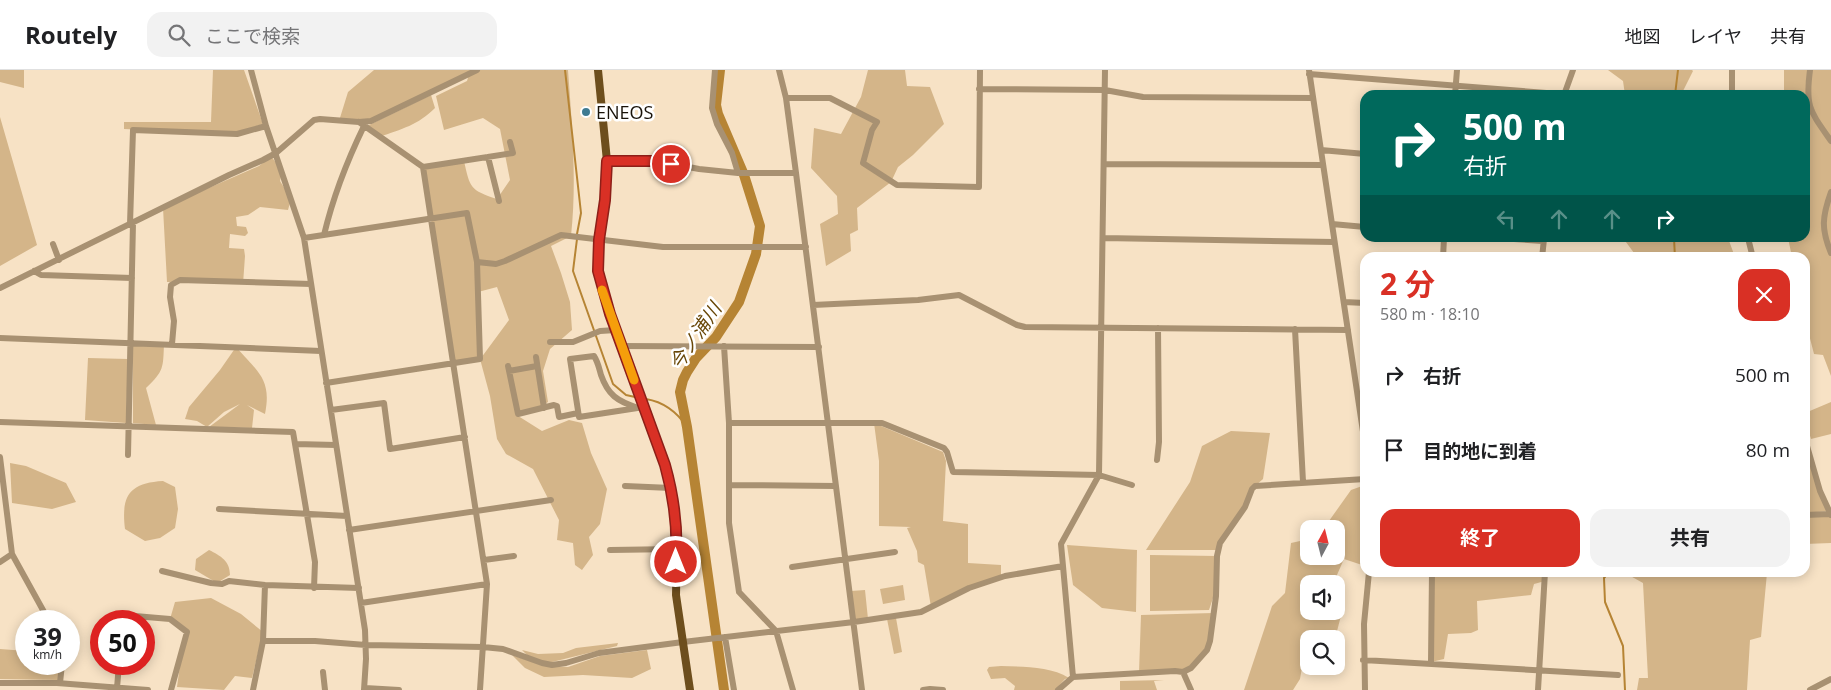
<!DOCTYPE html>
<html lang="ja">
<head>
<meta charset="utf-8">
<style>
	:root { --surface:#fff; --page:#f2f2f2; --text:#202124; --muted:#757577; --line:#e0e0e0; --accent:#d93025 }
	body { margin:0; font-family:"Open Sans","Noto Sans JP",sans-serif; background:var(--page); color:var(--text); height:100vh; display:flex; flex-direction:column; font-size:19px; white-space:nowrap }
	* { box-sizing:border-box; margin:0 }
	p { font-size:16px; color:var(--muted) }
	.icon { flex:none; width:28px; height:28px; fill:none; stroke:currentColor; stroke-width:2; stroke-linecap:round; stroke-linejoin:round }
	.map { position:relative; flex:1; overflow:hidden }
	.details { position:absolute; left:1360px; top:182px; width:450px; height:325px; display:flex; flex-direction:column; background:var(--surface); border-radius:15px; box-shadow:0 2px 12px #0003 }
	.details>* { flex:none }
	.banner { position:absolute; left:1360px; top:20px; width:450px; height:152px; border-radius:15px; box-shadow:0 2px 12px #0003; background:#00695c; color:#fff; overflow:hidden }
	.needle { width:32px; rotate:7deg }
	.tools { position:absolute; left:1300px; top:450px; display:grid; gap:10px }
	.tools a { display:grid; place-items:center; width:45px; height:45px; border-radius:10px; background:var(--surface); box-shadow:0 2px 12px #0003; font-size:25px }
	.speed { position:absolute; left:15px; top:540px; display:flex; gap:10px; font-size:25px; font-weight:700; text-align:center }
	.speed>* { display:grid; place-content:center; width:65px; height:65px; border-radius:50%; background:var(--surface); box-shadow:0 2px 12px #0003; line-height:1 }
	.speed small { font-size:12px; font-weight:400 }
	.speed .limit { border:8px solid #d22; background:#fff; color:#111 }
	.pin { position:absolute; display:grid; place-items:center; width:42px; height:42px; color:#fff; margin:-21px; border:2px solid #fff; border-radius:50%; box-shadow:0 1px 5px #0007 }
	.me { position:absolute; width:55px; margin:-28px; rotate:0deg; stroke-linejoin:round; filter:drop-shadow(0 0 4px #0008) }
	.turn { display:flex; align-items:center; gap:18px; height:105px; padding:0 20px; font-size:22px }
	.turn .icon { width:65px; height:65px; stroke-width:2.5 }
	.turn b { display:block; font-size:35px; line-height:42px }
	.lanes { display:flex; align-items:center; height:48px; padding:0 20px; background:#0003; justify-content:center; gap:25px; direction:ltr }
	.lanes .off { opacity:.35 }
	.round { display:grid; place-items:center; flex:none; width:52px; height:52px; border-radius:15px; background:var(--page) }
	.head { display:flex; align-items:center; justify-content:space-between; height:85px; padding:0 20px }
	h1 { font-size:30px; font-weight:700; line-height:38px; color:var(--accent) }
	.button { display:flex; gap:10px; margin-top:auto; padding:10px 20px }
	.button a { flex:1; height:58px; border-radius:15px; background:var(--accent); color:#fff; font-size:20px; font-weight:700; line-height:58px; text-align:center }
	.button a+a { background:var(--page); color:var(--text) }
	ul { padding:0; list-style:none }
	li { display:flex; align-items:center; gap:15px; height:75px; padding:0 20px }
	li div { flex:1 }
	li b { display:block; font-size:19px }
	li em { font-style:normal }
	header { display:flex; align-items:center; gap:30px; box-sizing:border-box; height:70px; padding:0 25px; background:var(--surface); border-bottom:1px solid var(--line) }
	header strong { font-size:24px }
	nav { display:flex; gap:28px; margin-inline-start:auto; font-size:18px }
	.search { width:350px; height:45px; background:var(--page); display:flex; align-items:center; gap:12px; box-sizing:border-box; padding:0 18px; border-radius:15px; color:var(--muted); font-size:19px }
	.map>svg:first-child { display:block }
</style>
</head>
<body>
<header>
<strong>Routely</strong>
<div class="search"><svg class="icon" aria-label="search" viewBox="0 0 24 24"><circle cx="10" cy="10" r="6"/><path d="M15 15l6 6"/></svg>ここで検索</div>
<nav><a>地図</a><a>レイヤ</a><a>共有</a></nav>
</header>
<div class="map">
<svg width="1831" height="620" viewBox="0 0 1831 620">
	<rect width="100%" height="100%" fill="#f7e2c5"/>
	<path fill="#d4b589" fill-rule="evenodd" d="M0,0h24v18l-24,-6z
		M213,0h31l19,54 -29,10 -110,-5v-7h87z
		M374,0h194c4,55 9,111 3,166l-20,10 10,27 9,29 2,28 -22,19 -7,22 5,31 -17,10 -16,2 27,17 27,-11 13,3 9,30 16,36 -7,35 -11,13 4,18 -11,15 -7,-5 -2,-22 -16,-3 2,-20 -26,-51 -27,-15 -9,-15 -7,-43 -10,-37 -27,5 -30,-197 41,-6c6,27 6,29 33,38l13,-19 -10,-51 -17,-11 -39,12 -8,-34 31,-15 2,-7 -96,46 -34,1 9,-29zM497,217l12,33 -28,38 -3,-66z
		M868,0h37l2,16 23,1 14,37 -31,31 -15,12 -7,15 -34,26 1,22 -8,4 1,17 -25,15 -6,-42 18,-10 -1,-18 -26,-28 3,-40 27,6 20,-37z
		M1608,0h84l1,1 -12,24h-56l-2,-14z
		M1784,0h47v306l-8,-21 -9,-1 -9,-35v-61l-13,-1 -4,-19h17v-143h-21z
		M431,25l4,13c-17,17 -33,21 -56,29l-12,-11z
		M0,47l37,128 -37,21z
		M271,86l11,15 -2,10 11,18 -3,11 -28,-3 -12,8 -12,2 1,9 9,1 2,6 -3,3 -15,-2 -1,14 15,1 1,7 -2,28 -14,-3 -62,1 -4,-74 96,-42z
		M1623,168h105l7,19h-98z
		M164,274c-1,24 0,27 -18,44l10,37 -23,-2v-78z
		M236,277c22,25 36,32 29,67l-18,-9 7,5 -2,18 -43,-1 31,-23 -16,8 -17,15 -10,-6 -12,-2 4,-12 31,-37z
		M88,288l40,1 -2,64 -41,-3z
		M1831,332v32l-20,5 -6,-20v-6z
		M874,353l69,29 3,9 -3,60 25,3v39l33,2v12l-70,30 -7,-42 -6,-3 -1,-11 -10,-23 4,-1 -32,-1v-65z
		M1231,361l39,2 -7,46 -8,7 -37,64h-72l44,-68 12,-36z
		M10,393l16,3 40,17 10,19 -24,7 -40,-6z
		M1813,397l16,44 -24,2v-44z
		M163,411l12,6 3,22 -3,19 -15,10 -15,3 -20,-12c-4,-33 4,-46 38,-48z
		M1365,415v81l-21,-7 -11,25h-24v27h27v-15l9,4 -10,39h-26v5h-3l-6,35 -7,11h-49l28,-84 13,-13 6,-50 18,-4v17h27v-27l-12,-1 27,-38z
		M1831,444v29l-26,1v-29z
		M1067,475l70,5 -1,62 -34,-4 -29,-23z
		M209,480c12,6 21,11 21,25l-13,8 -22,-13 1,-11z
		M1150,485l67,1 -1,33 -7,21 -59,1z
		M1432,503h113v8l-11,3 -3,11 -54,6 1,29 -7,3 -23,1 -4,25 -13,3z
		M1625,503h142l-6,64 -11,3 -3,50h-110l2,-12h9l-5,-95z
		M903,515l2,15 -22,4 -3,-15z
		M865,520l3,29 -13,2 -4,-30z
		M211,528l30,16 22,18 -11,46 -17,-2 -11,14 -47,-3 5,-37 5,-18 -17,-13 5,-17z
		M1213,543l-2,33 -28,26 -44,1 2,-58z
		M896,548l6,34 -8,2 -7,-35z
		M618,573l-1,3 -69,17 -21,-8 -5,-5 16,4 25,-1 13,-5z
		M0,579l26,2v13h36l-4,16 -58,-1z
		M647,580l4,19 -19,9 -49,-3 -39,2 -19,-9 -13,-13 32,11 24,1 32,-11z
		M1001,596c22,1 49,0 68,12l-4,1 -10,11h-41l1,-4 -10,-8 -14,1 -4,-9 2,-3z
		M1164,610l-10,1 3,9h-37v-9z"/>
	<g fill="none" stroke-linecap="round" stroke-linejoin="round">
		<path stroke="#b68434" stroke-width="2" d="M565,0l16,143 -4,21
			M1675,25l3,-25
			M1674,168l1,20
			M577,169l-4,32 40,113 13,11 9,2
			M646,329c18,3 31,13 41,28
			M1609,502l-5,6 1,24 18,44 2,44"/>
		<path stroke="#b68434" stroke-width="10" d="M720,0l-4,35 2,9 26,61 16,51 -4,28 -17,48 -23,35 -20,21 -9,14 -4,8 -3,12 7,35 37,263"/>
		<path stroke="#a89172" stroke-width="6" d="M251,0l15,56 38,112 61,392 1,29 -2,31
			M715,0l-3,38 5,16 15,29 6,20
			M779,0l7,28 10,75 66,517
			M1309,0l56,375
			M1810,0c-5,37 0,41 21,71
			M1309,4l263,21
			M979,19l126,1 38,7 170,1
			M1455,25l2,-25
			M1564,25l9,-25
			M1732,25v-25
			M786,28h44l47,24 -5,8 -9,33 34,22 82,2 1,-117
			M359,52l64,45 64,417 -7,106
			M1321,80l44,4
			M488,87l11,44
			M607,91h51l41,8 39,4h58
			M1104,94l219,1
			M423,97l90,-14 -3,-11
			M1831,122c-9,25 -10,37 0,61
			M130,154l3,-94 104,4 29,-8
			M1332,154l33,3
			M324,165c9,-38 23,-74 40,-109
			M304,168l163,-25 10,49 3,97 -154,24
			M1103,168l231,4
			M1498,168l45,3
			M1748,168l5,20
			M53,174l6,16
			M1443,188l1,-20
			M1542,188l2,-19
			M477,192l19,2 9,-3 56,-26 102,12h143
			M34,201l7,4 91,3
			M0,218l229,-113 34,-15 13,-7 38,-33 6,-1 39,3 12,-1 106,-51
			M1344,232l21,1
			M813,235l105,-5 41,-5 58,30 8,2 323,3
			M1295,259l8,153
			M0,268l321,13
			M550,272h23l27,-11 16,-1
			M172,274l2,-23 -4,-24 1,-12 9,-5 131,4
			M621,276l198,1
			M724,276l5,77v100l10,69 37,39 17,59
			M536,287l8,51
			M508,296l10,48 36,-9 3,1 2,11 19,-4
			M509,301l28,-5
			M638,338c-21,-7 -30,-13 -37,-33 -2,-7 -3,-13 -7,-19l-24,3 9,58 65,-10
			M331,340l53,-7 6,46 75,-12
			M0,352l293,10 22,130 -1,26
			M729,353h153l62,25 3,4 6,20 146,3 33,10
			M1805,369l15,52 11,24
			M295,374l41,1
			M128,385l5,-232
			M0,387l12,97 37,67
			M1157,390l2,-18 -1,-114
			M729,415l107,1
			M625,416l46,2
			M219,439l128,7
			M1805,445l25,-1
			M349,460l202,-30
			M610,480l67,-1
			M484,490l30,-4
			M0,492l12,-8
			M792,497l103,-15
			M162,501l49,12 11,1 7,-3 36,4 94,3
			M361,533l126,-19
			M123,551v-6l47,4 17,13 -16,58
			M725,567l9,53
			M263,571h52l51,4 117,2 20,2 39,14 10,2 14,-2 33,-10 84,-11 171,-20 67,-10 48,-24 36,-12 58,-10
			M1363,590l255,15
			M1431,592l1,-90
			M323,602l2,18
			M1183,602l8,-4 16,-18 3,-9 6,-45 1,-40 3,-13 25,-36 7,-18 3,-3 110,-7
			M1073,607l-12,-133 38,-69 6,-405
			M0,613h57l91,7
			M60,613l2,-19
			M117,618l2,-24
			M365,618l34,2
			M253,620l10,-49 2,-56
			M923,620l7,-1 13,1
			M1058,620l15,-13 102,-6 8,1 8,18
			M1365,620l-1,-66 5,-52
			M1538,620l7,-118
			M1810,620l21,-11"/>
		<path stroke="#6d4e1d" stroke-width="8" d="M598,0l9,91 -2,39 -6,40 -1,31 12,43 55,151 10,40 2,44 -1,46 14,95"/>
	</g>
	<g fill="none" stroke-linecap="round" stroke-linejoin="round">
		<g stroke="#8d1f18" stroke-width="12">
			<path id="route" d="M671,94l-13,-3h-51l-2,39 -6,40 -1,31 12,43 55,151c9,32 13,63 11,97"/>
		</g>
		<use href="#route" stroke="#d93025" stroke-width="9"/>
		<path stroke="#f59e0b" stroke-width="9" d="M602,220l32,90"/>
	</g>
	<circle fill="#3f7b92" stroke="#fff" stroke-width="2" cx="586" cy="42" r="5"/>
	<g text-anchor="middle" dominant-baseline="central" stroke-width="5" stroke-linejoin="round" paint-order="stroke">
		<g font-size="18" fill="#191208" stroke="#fff" text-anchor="start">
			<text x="596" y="42">ENEOS</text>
		</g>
		<g font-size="19" font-style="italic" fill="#694707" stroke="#fff">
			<text transform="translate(695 266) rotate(-56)">今ノ浦川</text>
		</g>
	</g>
</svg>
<div class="tools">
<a><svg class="needle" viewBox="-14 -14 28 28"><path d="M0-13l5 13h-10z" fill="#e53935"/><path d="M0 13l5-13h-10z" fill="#757577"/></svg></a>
<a><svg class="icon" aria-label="sound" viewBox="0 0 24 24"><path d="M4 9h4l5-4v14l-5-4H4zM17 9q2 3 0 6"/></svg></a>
<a><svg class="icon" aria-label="search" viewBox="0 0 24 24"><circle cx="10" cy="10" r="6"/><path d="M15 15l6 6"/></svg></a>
</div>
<div class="speed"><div>39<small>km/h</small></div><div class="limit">50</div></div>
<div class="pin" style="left:671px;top:94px;background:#d93025"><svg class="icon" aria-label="arrive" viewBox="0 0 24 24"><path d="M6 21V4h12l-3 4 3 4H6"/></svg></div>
<svg class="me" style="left:676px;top:492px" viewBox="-20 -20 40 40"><circle r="17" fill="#d93025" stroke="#fff" stroke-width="3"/><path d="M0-11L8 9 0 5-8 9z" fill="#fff"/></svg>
<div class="banner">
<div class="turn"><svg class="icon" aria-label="right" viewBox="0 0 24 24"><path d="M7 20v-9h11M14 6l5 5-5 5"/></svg><div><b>500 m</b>右折</div></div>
<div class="lanes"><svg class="icon off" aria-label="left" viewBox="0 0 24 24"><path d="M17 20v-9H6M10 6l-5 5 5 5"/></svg><svg class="icon off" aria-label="ahead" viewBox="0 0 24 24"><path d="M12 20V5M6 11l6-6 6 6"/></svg><svg class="icon off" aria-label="ahead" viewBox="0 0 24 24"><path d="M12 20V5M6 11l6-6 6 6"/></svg><svg class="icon" aria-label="right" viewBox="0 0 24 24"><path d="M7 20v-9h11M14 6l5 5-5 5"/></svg></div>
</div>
<section class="details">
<div class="head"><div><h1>2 分</h1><p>580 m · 18:10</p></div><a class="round" style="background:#d93025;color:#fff"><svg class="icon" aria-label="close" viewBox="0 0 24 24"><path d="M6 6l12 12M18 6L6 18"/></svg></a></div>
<ul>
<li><svg class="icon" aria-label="right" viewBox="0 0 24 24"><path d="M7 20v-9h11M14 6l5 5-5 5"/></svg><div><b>右折</b></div><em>500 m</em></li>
<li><svg class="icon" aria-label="arrive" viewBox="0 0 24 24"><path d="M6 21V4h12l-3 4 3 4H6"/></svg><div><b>目的地に到着</b></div><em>80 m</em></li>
</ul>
<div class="button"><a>終了</a><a>共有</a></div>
</section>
</div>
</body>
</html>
